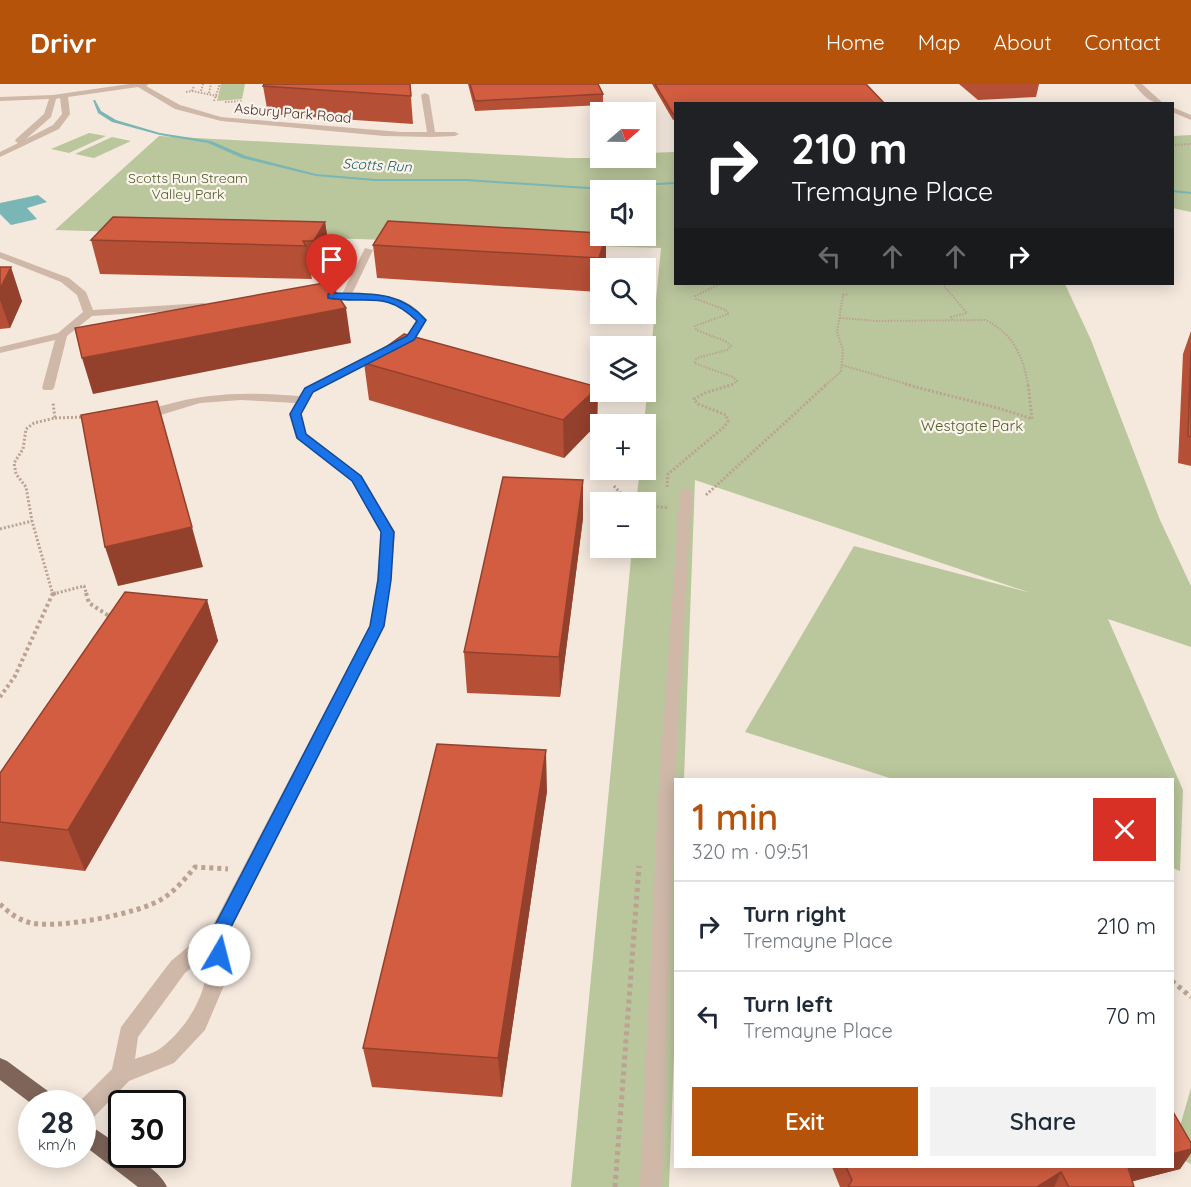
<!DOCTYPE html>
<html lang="en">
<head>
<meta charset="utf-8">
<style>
	:root { --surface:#fff; --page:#f2f2f3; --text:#1f2937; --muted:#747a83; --line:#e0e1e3; --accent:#b45309 }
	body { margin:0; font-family:Quicksand,sans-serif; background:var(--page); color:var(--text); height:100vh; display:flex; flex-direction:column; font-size:22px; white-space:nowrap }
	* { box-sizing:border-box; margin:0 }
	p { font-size:20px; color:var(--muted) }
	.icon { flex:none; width:33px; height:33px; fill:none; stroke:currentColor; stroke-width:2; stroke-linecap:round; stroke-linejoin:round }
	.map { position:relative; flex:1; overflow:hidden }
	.drawer { position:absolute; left:674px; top:694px; width:500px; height:390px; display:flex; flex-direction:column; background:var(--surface); border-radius:0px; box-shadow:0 3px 15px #0003 }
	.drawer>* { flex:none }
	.top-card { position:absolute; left:674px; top:18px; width:500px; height:183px; border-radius:0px; box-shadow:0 3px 15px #0003; background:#202124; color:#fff; overflow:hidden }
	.needle { width:39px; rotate:70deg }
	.buttons { position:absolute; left:590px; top:18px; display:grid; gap:12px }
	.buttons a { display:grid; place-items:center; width:66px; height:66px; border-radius:0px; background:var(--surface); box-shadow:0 3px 15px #0003; font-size:30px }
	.speed { position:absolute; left:18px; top:1006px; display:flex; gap:12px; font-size:30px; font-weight:700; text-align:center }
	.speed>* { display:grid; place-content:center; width:78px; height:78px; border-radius:50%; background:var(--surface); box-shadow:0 3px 15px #0003; line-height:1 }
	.speed small { font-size:15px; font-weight:400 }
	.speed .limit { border:3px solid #111; border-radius:9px; background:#fff; color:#111 }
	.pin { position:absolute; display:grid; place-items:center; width:51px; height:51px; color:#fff; margin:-62px -26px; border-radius:50% 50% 50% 0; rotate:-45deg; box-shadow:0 0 6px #0007 }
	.pin .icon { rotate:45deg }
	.me { position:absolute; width:66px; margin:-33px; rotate:8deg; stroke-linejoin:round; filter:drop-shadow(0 0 4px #0008) }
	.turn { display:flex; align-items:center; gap:21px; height:126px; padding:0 18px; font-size:27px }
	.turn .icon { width:78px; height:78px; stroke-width:2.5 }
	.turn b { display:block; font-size:42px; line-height:51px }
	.lanes { display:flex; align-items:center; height:57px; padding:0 18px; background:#0003; justify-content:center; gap:30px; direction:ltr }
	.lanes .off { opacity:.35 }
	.round { display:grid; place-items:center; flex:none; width:63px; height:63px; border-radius:0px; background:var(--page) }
	.overview { display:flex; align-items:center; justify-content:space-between; height:102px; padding:0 18px }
	h1 { font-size:36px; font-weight:600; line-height:45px; color:var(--accent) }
	.cta { display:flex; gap:12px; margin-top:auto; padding:12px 18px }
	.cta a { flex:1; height:69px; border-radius:0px; background:var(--accent); color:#fff; font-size:24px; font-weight:600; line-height:69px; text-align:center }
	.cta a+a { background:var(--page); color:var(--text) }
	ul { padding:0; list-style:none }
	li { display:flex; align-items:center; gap:18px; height:90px; padding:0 18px; border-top:2px solid var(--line) }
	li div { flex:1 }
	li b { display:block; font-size:22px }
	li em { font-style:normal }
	header { display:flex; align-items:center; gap:36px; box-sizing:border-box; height:84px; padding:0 30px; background:var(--accent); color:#fff }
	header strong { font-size:28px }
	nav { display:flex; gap:33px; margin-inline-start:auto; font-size:21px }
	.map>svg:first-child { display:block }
</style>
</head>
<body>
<header>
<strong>Drivr</strong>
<nav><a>Home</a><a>Map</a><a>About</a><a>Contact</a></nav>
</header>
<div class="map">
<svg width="1191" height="1103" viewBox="0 0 1191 1103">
	<rect width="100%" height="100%" fill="#f5e9de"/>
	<path fill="#bac69c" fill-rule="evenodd" d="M221,0h24l-3,15 -25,2z
		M89,49l17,3 -37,17 -18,-4z
		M1191,51v77l-19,-4v-72z
		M159,52l408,22h78v-5l30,-1v132h390l26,56 69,180 31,66v61l-83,-28 75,171 -3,81 -8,-3v-88h-276l-151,-48 109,-186 177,47 -336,-113 -11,300h-9v250l-6,157h-98l61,-639h13v-46h-9l4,-32h5l-1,-46 17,-176 -606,-18zM600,106h45v46h-45z
		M112,53l19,4 -37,17 -19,-4z
		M1191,1004v76l-19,-10z"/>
	<path fill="#7ab6b5" d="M38,111l9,7 -20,6 10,11 -26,6 -11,-11v-11z"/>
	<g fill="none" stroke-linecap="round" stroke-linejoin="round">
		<path fill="#7ab6b5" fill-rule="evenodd" d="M93,16h2l6,11 15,9 44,13 51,8 35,15 70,18 59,5h91l122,8 87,-5v2l-87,5 -122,-8h-91l-59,-5 -74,-18 -34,-15 -48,-8 -48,-13 -14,-9z
			M1172,106l19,2v2l-19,-2z"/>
		<path stroke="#bba292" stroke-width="2" stroke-dasharray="1.5 1.5" stroke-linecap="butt" d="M192,7l25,5
			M201,7l2,-7
			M186,8l6,-1 2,-5
			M209,9l2,-9
			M214,17l6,-17
			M225,18l18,-1
			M1172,61l19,-1
			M720,200l-25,12 1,3 30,11 2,4 -33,12 1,4 29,11 6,5 -4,4 -30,8 -3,5 39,14 4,4 -6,4
			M944,202l23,27 -16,4 2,4
			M840,234l37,3 108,-1c28,13 38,36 43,65
			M842,281l68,20
			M825,301l16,-13 2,-22 -6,-18 6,-37 5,-1"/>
		<path stroke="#bba292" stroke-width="3" stroke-dasharray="2 2" stroke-linecap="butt" d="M905,300c42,12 85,20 127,35l-4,-35
			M55,334l29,-1
			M614,402l12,13 12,3
			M667,403l1,-13 56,-47 4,-6 -2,-6 -28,-11 -4,-5 11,-6 29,-9
			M706,411l121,-111
			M645,421l23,3
			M0,445l32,-8
			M53,510l31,-8 3,9
			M53,511l-21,-74 -6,-34 -10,-13 -2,-11 9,-14 3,-20 8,-6 21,-5 -2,-15"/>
		<path stroke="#bba292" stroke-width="4" stroke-dasharray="3 3" stroke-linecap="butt" d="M86,509l3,10 23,15
			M53,510l3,-1
			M0,613l15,-21 38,-83"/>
		<path stroke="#bba292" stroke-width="5" stroke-dasharray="4 4" stroke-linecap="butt" d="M0,820c9,9 19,16 31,19 28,6 107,-9 131,-24 13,-8 23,-20 33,-32l33,2
			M1172,897l19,16
			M615,1103l24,-321"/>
		<path fill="#cfb8a8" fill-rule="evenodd" d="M129,0h20l-3,2 34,19 41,12 180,15h26l-6,-37 4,-2 4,2 6,37h20l4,2 -4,2 -24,1 -47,-1 -163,-15 -46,-12 -37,-22 -70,10 2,17 -11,15 -59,28v-5l18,-9 -3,-2 1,-2 28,-25 5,-15 -49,2v-4l53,-2zM60,14l2,16 -9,11 -27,14 25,-22 5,-18z
			M1134,0h8l22,20c-13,0 -22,-9 -30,-20z
			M1172,23l19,8v5l-19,-8z
			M365,164l8,2 -21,44c31,0 54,0 75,26l-12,20 -102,52 -12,22 5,19 56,43 33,56 -4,48 -7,45 -155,308 -1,43 -23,54 -31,33 -45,18 -39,40 -8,3v-20h-5l35,-35 9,-42 50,-66 41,-34 158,-302 7,-45 4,-48 -29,-51 -56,-43 -7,-24 6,-11 -54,-3 -41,3 -59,18 -6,-4c7,-7 20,-10 30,-12 44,-13 88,-13 134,-9l5,-8 103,-52 9,-16 -14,-13 -21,-7h-63l-5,-3 5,-3h24zM209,869c-1,38 -18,71 -48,95 -7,5 -18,8 -26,11l3,-22 47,-64z
			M0,168l69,26 17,14 7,18 111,-7 5,3 -5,3 -112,7 -25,20 -13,52 -2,2h-8l-2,-2 13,-48 -55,13v-6l58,-14 25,-21 -6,-17 -16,-13 -61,-24z
			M686,403l6,4 -17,289 -13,407h-22l18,-387 22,-309z"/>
		<path fill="#7f6459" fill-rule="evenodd" d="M0,974l7,3 49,36 3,7h-27l-32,-24z
			M82,1036l40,27v8c15,0 39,18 45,32h-29l-56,-43z"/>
	</g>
	<path fill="#b55037" d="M410,0l3,40 -145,-10 -5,-28z
		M468,0h130l5,10v11l-128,6z
		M652,0h214l-191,20v15l-2,1z
		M959,0h80l-3,13 -58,3z
		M325,138l5,32 -11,21 -8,-1 1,5 -212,-5 -9,-34z
		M600,149l6,34v1h-6v21l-1,3 -222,-14 -4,-33z
		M0,183l22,34 -12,27 -10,1z
		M1191,247v135l-13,-3 5,-109z
		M364,279l234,24 -1,37 -33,34 -195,-58z
		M583,434l-23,179 -93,-4 -3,-41z
		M207,516l11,41 -133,230 -85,-10v-88z
		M547,707l-45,306 -130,-10 -9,-39z
		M1191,1059v10l-11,16 -48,12 2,6h-294l-8,-20h340z"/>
	<path fill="#93412d" d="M325,138l5,32 -11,21 -5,-34z
		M606,152v32h-6v21l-1,3v-34z
		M11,183l11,34 -12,27 -10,-28v-11z
		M346,224l5,35 -258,51 -11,-36z
		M598,303l-1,37 -33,34 -1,-38z
		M583,396v38l-23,179 -1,-40z
		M192,443l11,40 -85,19 -13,-39z
		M207,516l11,41 -133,230 -17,-41z
		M546,666l1,41 -45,306 -4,-39z
		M1191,1065v4l-11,16 -65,17 11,-19h46v-13z
		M1061,1088l-7,15h-17z"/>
	<path fill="#d25d40" stroke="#93412d" stroke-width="1.5" d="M264,0h146l1,12 -148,-10z
		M470,0h128l5,10 -128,7z
		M655,0h211l19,20h-210v10h-2z
		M113,133l212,5 -11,19h-11l3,5 -215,-6z
		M388,137l212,12v3h6l-7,22 -226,-13z
		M0,183h11l-11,22z
		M329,198l17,26 -264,50 -7,-30z
		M404,250l194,53 -35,33 -199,-57z
		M1191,266v87l-3,-1z
		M157,317l35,126 -87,20 -24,-132z
		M503,393l80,3 -24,177 -95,-5z
		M125,508l82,8 -139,230 -68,-8v-49z
		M437,660l109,6 -48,308 -135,-10z
		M1172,1026l19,33v6l-19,5z
		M846,1083h282l6,20h-65l-8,-15 -24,15h-189l4,-7z"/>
	<path fill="#1a73e8" stroke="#114b97" stroke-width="1.5" d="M332,209c37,1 68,-3 94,27l-12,20 -101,52 -12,22 5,20 55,42 33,56 -3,48 -7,46 -156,307v22l-3,5 -6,2 -7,-2 -2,-5 1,-22 159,-307 8,-46 3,-48 -29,-51 -55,-43 -7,-24 15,-26 102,-52 10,-15c-33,-32 -50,-16 -89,-23v-4z"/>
	<g text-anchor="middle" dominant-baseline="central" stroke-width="4.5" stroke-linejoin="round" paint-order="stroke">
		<g font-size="14" fill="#3b2e29" stroke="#fcf4ec">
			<text transform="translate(293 29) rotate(5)">Asbury Park Road</text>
		</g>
		<g font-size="14" font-style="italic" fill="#1a6062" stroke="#fcf4ec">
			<text transform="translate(377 81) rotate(3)">Scotts Run</text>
		</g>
		<g font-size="14" fill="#4c5d2a" stroke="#fcf4ec">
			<text x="188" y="94">Scotts Run Stream<tspan x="188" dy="16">Valley Park</tspan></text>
		</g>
		<g font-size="15" fill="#4c5d2a" stroke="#fcf4ec">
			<text x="972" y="341">Westgate Park</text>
		</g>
	</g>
</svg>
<div class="buttons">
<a><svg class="needle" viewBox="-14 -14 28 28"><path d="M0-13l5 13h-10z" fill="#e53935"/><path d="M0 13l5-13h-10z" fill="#747a83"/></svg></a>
<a><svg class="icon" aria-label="sound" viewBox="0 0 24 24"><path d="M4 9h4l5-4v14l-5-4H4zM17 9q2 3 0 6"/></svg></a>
<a><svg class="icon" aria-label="search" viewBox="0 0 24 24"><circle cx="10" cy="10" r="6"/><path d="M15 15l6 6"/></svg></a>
<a><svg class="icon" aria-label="layers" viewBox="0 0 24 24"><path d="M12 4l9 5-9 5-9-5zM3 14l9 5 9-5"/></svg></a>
<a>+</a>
<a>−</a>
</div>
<div class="speed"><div>28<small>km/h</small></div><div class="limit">30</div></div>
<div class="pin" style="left:332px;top:212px;background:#d93025"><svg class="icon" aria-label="arrive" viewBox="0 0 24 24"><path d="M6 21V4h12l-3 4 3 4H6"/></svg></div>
<svg class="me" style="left:219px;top:871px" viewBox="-20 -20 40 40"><circle r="19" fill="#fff"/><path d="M0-13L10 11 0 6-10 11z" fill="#1a73e8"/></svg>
<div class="top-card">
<div class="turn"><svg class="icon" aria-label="right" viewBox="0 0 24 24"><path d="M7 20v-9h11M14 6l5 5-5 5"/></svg><div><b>210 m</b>Tremayne Place</div></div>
<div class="lanes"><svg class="icon off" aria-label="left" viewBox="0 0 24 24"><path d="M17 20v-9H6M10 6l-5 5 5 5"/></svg><svg class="icon off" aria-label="ahead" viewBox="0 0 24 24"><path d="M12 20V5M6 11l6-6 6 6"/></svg><svg class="icon off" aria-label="ahead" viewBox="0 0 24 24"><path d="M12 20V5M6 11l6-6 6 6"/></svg><svg class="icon" aria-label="right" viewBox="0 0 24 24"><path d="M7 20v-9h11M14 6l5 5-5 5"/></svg></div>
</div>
<section class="drawer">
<div class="overview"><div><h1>1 min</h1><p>320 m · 09:51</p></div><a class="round" style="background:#d93025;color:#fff"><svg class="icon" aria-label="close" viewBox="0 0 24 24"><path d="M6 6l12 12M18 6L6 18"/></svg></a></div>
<ul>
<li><svg class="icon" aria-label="right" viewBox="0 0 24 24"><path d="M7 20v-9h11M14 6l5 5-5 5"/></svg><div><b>Turn right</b><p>Tremayne Place</p></div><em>210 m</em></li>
<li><svg class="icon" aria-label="left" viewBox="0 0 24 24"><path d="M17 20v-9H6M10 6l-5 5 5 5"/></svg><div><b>Turn left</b><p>Tremayne Place</p></div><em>70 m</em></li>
</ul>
<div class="cta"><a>Exit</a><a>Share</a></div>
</section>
</div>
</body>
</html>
